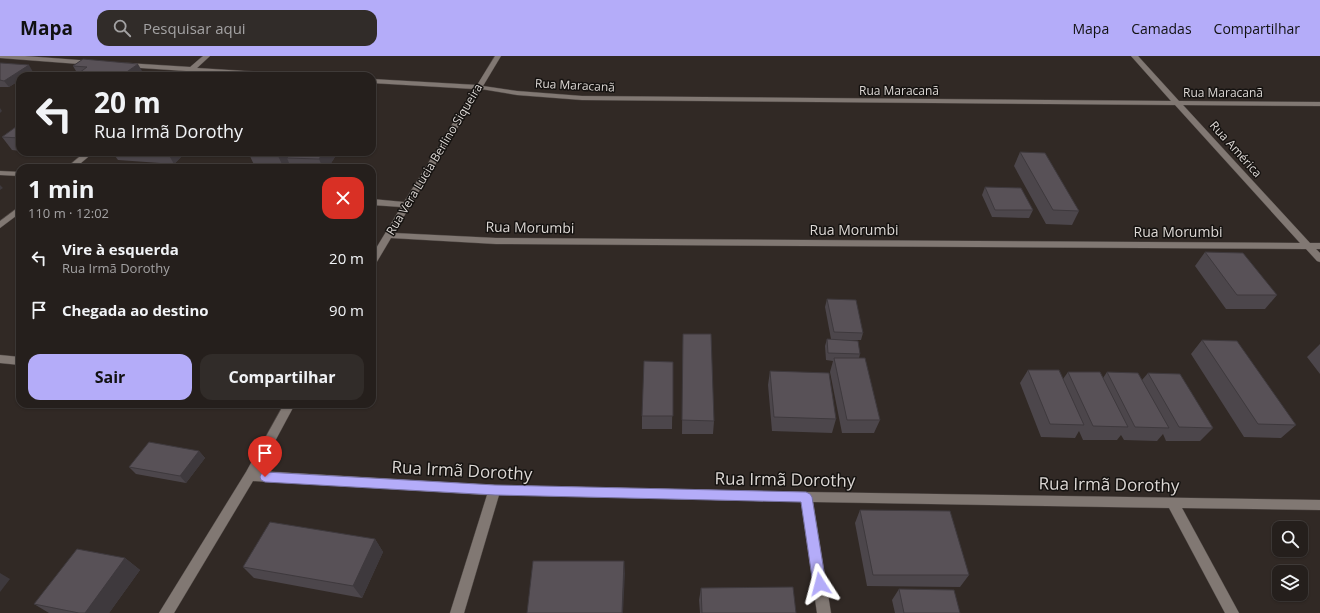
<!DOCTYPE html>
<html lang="pt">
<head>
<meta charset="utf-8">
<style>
	:root { --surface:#251f1c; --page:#312c29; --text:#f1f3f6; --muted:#a3a2a3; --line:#423d3b; --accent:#b4acf9 }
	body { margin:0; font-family:"Open Sans",sans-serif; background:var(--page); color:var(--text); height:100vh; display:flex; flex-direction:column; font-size:15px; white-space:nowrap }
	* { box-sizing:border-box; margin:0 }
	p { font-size:13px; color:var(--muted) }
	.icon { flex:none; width:22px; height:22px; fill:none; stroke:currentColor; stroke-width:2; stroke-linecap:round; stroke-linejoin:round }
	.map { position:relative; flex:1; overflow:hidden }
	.drawer { position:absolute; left:16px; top:108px; width:360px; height:244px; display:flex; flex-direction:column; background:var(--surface); border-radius:12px; box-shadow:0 1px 3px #0004,0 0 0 1px var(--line) }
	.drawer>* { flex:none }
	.guide { position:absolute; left:16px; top:16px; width:360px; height:84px; border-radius:12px; box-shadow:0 1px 3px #0004,0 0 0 1px var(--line); background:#251f1c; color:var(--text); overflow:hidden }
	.fabs { position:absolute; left:1272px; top:465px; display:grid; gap:8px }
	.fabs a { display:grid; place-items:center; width:36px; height:36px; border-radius:8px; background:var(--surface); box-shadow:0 1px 3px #0004,0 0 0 1px var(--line); font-size:20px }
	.pin { position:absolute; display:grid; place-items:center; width:34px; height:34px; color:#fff; margin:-41px -17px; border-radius:50% 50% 50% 0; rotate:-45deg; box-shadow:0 0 4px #0007 }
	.pin .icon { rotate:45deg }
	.me { position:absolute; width:44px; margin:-22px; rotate:351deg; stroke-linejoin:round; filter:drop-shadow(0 0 3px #0008) }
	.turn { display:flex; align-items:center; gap:14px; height:84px; padding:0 12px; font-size:18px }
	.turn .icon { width:52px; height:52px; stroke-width:2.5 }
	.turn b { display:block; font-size:28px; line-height:34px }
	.round { display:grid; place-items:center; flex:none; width:42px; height:42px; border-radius:12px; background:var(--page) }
	.head { display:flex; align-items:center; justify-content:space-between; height:68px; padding:0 12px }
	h1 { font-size:24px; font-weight:700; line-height:30px }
	.button { display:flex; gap:8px; margin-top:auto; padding:8px 12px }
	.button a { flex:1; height:46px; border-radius:12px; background:var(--accent); color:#111; font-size:16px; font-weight:700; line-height:46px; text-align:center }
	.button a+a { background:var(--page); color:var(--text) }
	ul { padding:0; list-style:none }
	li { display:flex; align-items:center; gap:12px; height:52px; padding:0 12px }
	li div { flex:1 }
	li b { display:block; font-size:15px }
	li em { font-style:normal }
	header { display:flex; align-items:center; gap:24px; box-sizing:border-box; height:56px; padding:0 20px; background:var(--accent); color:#111 }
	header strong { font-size:19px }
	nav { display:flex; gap:22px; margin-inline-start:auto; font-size:14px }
	.search { width:280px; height:36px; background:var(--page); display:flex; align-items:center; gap:10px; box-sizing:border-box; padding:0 14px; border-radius:12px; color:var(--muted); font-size:15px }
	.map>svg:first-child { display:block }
</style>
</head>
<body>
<header>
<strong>Mapa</strong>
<div class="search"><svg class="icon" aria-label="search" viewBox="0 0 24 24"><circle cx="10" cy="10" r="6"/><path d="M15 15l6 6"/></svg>Pesquisar aqui</div>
<nav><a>Mapa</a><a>Camadas</a><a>Compartilhar</a></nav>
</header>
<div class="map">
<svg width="1320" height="557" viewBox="0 0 1320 557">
	<rect width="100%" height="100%" fill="#312925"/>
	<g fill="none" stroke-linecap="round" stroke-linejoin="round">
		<g stroke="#4c4542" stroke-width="1">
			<path id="street" d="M0,0h25l67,5 3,2 -3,2 -92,-7z
				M203,0h7l-13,12 97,6 3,2h-33l-71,-5 -4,2 -3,-2 -60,-4 -3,-2 3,-2 64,4z
				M495,0h6l-18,30 34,5 65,5 589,5 -40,-45h7l41,45 141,1v4l-137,-1 127,138h10v6h-4l4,4v9l-3,-1 -11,-12 -810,-5 -105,-6 -16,27 -3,1v-11l29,-48 -29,-2v-6l32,3 70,-113 -102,-6v-4l105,6zM481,33l36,6 65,5 593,5 125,138 -804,-5 -102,-5z
				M85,96h9l-19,16h-9z
				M0,115l20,1v4l-20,-1z
				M20,150v7l-20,15v-7z
				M0,299l20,2v8l-20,-2z
				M284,348h11l-36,67 236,14 311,7 514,8v10l-138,-2 57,105h-14l-56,-105 -356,-6 18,111h-14l-16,-111 -302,-7 -35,118h-14l37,-118 -234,-14 -79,132h-15l87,-141z"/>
		</g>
		<use href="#street" fill="#817873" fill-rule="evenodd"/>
	</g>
	<path fill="#4c464b" d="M83,3l62,17h-66l-6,-10z
		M0,7l33,9 -6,4h-7v4l-11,7h-9z
		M20,68v27l-8,-1 -10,-13z
		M112,96h74l-12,12 -56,-4z
		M250,96h88l-10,16h-36l-3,-5 -4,5 -30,-1 -6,-13z
		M1020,96l59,59 -7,14 -26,-1 -32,-58z
		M985,131l48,23 -4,8 -37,-1 -10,-22z
		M1205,196l72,43 -12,14h-39l-31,-43z
		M827,243l36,34 -2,7h-10l9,14 -1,4 21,62 -6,13h-32l-12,-61 3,-11 -7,-1 -1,-14 2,-7h4l-6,-32z
		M683,278l31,87 -1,13h-31z
		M1202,284l94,85 -15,13 -37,-1 -53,-83z
		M1320,288v30l-13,-17z
		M673,306l-1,67h-30v-13z
		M1028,314l35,9 5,-7 35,6 4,-6 35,8 6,-7 65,55 -13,13h-34l-3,-7 -6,7 -33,-1 -3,-5 -4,5h-34l-4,-9 -4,7 -34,-1 -21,-54z
		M770,315l66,48 -4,14 -60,-2 -4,-46z
		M199,395l6,7 -19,25 -50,-9 -7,-7z
		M860,454l109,65 -9,12 -93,-1 -12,-63z
		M375,483l8,13 -21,46 -108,-20 -11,-11z
		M125,502l15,12 -31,43h-60l-15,-9z
		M701,532l95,25h-96l-1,-13z
		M899,533l61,24h-65l-3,-13z"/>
	<path fill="#3e393d" d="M138,8l7,12h-24z
		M29,9l4,7 -6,4h-7v4l-11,7 -5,-6z
		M0,52l2,3 -2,2z
		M167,96h19l-12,12z
		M281,96h17l-11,6 2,5 -4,5h-1l-6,-12z
		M324,96h14l-10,16h-5l-4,-9z
		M0,129l3,3 -3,2z
		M199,395l6,7 -19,25 -6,-7z
		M375,483l8,13 -21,46 -9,-12z
		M125,502l15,12 -31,43h-24z
		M624,505l1,12 -2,40h-1z
		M0,517l10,6 -10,13z"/>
	<path fill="#585157" stroke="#3e393d" d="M83,3l55,5 -17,12 -42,-3 8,-6 -14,-1z
		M0,7h1l28,2 -25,16 -4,-1z
		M204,18l40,2h-42z
		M20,68v14l-18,-1z
		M250,96h31l-3,4 -29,-2z
		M292,96h32l-5,7 -32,-1z
		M1020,96l25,1 34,58 -26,-1z
		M985,131l36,1 12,22h-38z
		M1205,196l38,1 34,42h-40z
		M827,243l29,1 7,33 -29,-1z
		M683,278h28l3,87 -32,-1z
		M827,283l31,2 2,13 -32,-1z
		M1202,284l35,1 59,84 -38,-1z
		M834,302h31l15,62h-33z
		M644,305l29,1v54h-31z
		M1028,314h31l25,55 -34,-1z
		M770,315l59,2 7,46 -62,-2z
		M1068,316h32l28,55 -35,-1z
		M1107,316l31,1 31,55 -34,-1z
		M1148,317l32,1 33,54 -34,-1z
		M149,386l50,9 -19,25 -51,-9z
		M860,454l90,1 19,64h-96z
		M270,466l105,17 -22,47 -110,-19z
		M77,493l48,9 -40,55h-6l-45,-9z
		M533,505h91l-2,52h-95z
		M793,531l3,26h-94l-1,-25z
		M899,533l55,1 6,23h-56z"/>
	<path fill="#b4acf9" stroke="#7570a2" d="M265,416l230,13 311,7 4,2 2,3 14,87 -2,4 -4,2 -5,-2 -2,-4 -12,-82 -306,-7 -230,-13 -4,-2 -1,-3 1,-3z"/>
	<g text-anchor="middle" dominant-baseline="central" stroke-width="3" stroke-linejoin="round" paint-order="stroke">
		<g font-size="12" fill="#ddd8d5" stroke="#161311">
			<text transform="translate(575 29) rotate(3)">Rua Maracanã</text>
			<text x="899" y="34">Rua Maracanã</text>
			<text x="1223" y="36">Rua Maracanã</text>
			<text transform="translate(1236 93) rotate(48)">Rua América</text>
			<text transform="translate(434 103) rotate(-59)">Rua Vera Lucia Berlino Siqueira</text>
		</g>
		<g font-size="14" fill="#ddd8d5" stroke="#161311">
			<text transform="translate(530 171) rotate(1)">Rua Morumbi</text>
			<text x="854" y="173">Rua Morumbi</text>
			<text x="1178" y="175">Rua Morumbi</text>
		</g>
		<g font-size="17" fill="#ddd8d5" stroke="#161311">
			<text transform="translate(462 414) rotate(3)">Rua Irmã Dorothy</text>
			<text transform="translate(785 423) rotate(1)">Rua Irmã Dorothy</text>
			<text transform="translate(1109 428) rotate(1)">Rua Irmã Dorothy</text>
		</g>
	</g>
</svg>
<div class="fabs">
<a><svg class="icon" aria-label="search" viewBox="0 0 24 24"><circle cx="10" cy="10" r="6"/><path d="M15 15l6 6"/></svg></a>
<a><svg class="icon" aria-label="layers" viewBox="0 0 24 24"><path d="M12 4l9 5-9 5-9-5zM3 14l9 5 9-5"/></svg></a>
</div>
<div class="pin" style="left:265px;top:421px;background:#d93025"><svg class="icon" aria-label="arrive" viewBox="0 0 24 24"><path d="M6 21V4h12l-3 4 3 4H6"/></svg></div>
<svg class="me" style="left:820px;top:528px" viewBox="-20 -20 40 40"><path d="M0-17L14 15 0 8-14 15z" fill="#b4acf9" stroke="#fff" stroke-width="4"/></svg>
<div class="guide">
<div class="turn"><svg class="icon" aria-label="left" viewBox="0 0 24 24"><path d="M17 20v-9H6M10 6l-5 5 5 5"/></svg><div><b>20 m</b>Rua Irmã Dorothy</div></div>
</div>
<section class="drawer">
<div class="head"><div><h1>1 min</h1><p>110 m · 12:02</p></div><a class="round" style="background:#d93025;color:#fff"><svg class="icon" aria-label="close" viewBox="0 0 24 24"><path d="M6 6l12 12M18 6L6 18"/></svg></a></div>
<ul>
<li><svg class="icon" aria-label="left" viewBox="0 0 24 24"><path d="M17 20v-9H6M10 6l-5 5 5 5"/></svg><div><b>Vire à esquerda</b><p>Rua Irmã Dorothy</p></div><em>20 m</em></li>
<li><svg class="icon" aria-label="arrive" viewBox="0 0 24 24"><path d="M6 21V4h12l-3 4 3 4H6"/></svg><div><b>Chegada ao destino</b></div><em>90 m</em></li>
</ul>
<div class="button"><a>Sair</a><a>Compartilhar</a></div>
</section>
</div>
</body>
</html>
